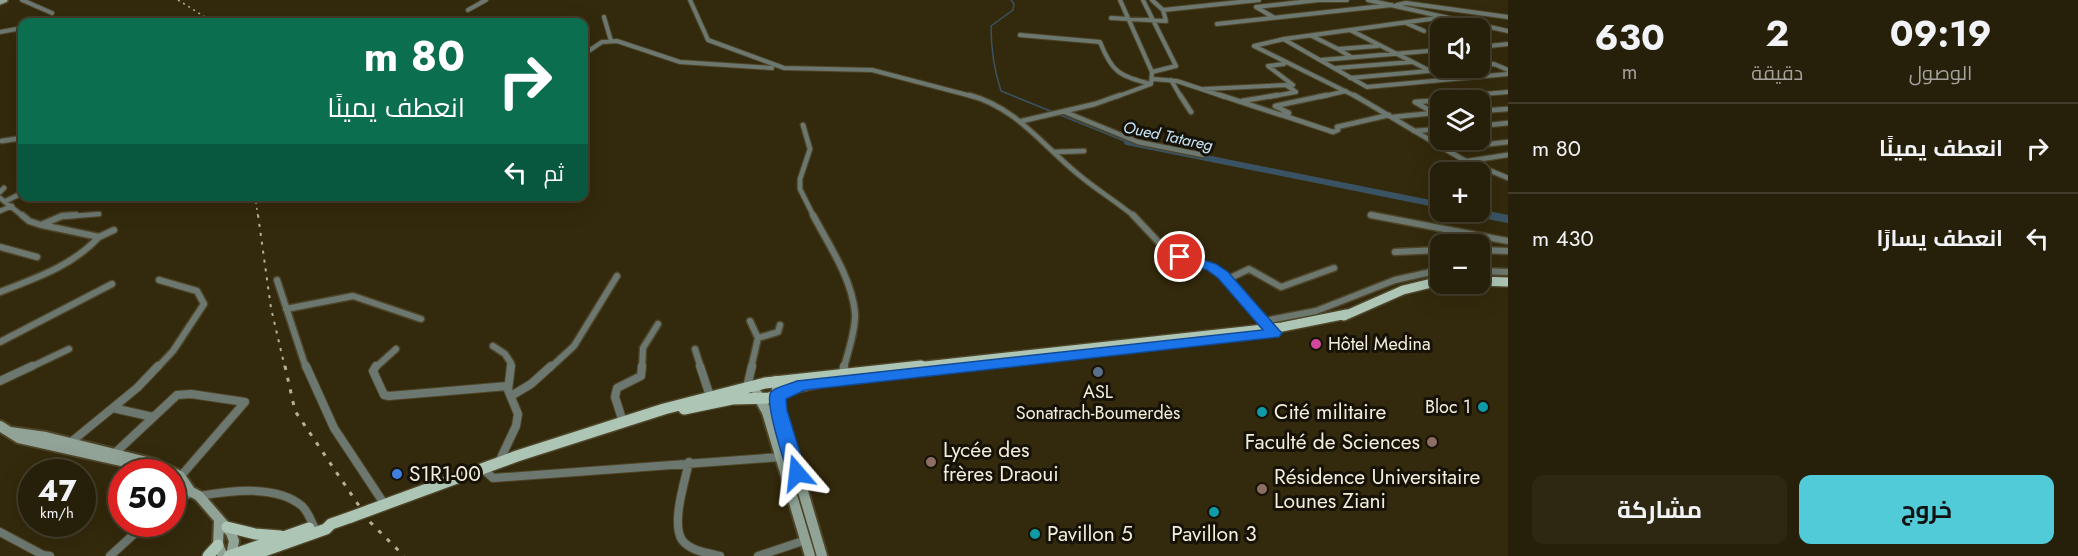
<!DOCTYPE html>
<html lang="ar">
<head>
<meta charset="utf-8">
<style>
	:root { --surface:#261f09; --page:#2e2712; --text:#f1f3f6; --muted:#a4a29c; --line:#423d2a; --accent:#52cbd8 }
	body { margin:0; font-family:Jost,Cairo,sans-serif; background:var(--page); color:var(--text); direction:rtl; height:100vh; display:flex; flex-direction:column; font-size:22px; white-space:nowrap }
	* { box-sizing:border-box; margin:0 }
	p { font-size:20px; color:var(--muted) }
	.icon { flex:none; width:33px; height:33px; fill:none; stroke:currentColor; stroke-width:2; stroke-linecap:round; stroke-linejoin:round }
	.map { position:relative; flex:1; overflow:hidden; direction:ltr }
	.sheet { display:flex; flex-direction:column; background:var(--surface); width:570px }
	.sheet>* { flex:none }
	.hud { position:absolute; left:18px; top:18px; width:570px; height:183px; border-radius:12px; box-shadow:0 6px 24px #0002,0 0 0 2px var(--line); direction:rtl; background:#0b6e4f; color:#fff; overflow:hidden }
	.controls { position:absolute; left:1430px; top:18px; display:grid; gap:12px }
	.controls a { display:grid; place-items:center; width:60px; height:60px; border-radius:12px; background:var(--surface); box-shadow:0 6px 24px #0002,0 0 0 2px var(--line); font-size:30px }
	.speed { position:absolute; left:18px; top:459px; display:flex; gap:12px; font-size:30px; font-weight:700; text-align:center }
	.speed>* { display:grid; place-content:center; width:78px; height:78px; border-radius:50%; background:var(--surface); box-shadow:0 6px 24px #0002,0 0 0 2px var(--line); line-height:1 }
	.speed small { font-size:15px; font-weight:400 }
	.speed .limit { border:9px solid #d22; background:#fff; color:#111 }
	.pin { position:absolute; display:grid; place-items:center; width:51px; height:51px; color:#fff; margin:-26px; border:3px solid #fff; border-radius:50%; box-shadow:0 2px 6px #0007 }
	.me { position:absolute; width:66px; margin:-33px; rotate:343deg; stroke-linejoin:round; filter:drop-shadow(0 0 4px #0008) }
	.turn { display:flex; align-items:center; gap:21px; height:126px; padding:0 24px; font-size:27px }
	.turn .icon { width:78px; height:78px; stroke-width:2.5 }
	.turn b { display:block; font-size:42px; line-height:51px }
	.then { display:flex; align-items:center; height:57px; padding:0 24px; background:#0003; gap:12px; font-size:22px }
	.eta { display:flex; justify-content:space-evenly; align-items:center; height:102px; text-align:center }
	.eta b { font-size:36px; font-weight:700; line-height:42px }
	.button { display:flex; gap:12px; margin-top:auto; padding:12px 24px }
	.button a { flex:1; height:69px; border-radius:12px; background:var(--accent); color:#111; font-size:24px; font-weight:700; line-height:69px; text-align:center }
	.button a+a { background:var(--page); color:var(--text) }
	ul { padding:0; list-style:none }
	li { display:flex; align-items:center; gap:18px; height:90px; padding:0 24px; border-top:2px solid var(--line) }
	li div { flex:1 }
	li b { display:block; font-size:22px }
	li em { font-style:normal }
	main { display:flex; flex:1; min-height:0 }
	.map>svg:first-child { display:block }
</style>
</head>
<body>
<main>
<section class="sheet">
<div class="eta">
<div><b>09:19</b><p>الوصول</p></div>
<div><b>2</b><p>دقيقة</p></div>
<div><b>630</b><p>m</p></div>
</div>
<ul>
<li><svg class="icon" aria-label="right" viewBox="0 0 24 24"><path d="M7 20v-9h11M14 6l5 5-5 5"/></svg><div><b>انعطف يمينًا</b></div><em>80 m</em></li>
<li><svg class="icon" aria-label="left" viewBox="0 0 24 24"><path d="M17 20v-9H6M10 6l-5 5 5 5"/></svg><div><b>انعطف يسارًا</b></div><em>430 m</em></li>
</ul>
<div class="button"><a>خروج</a><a>مشاركة</a></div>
</section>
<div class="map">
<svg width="1508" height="556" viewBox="0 0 1508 556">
	<rect width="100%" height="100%" fill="#33290c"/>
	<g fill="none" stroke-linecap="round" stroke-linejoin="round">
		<path stroke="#3a5364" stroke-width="1.5" d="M1011,0l3,4 -1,6 -22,16c0,23 3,44 10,65l126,51"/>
		<path stroke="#3a5364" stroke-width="6" d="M1127,142l313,63
			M1470,212l26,5"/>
		<path stroke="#3a5364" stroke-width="8" d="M1488,215l20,4"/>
		<g stroke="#4e4529" stroke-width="6">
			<path id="street-far3" d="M22,0l30,13
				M690,0l18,40 76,28 88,2 103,27
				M1143,0l33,66 -24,6
				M1320,0h27
				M1368,0l140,31
				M1397,5l9,-2 102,14
				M468,10l18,-10
				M1163,10l96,-10
				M604,17l7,24
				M1273,17l-17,-10 63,-7
				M1111,18l55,3 -3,-11 -11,-10
				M53,22l14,-2 10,2
				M1406,23l18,8
				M1217,24l175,-19
				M1352,31l92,47
				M0,32l22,-4
				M1020,35l80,7c12,31 20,34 51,42
				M1312,36l26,13
				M1285,40l82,47 141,-13
				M1479,47l29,-3
				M584,54l18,-12 15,-1 63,21 92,6
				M1351,57l-13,-8 40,-3
				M1321,60l119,-10
				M1284,64l-16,2 25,19
				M1479,65l15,-1 14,6
				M1336,68l76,-6
				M1350,78l113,-10
				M1153,79l24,2 48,16
				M1171,80l10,17
				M1204,89l82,-4 10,7
				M1116,97l35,-13 1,-12 -32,-72
				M1269,97l27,-5
				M1320,97l26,-6
				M1357,97l-103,-51 30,-7 161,-22
				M1485,97l-1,-3 24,-2"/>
		</g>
		<g stroke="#4e4529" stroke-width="7">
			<path id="street-far2" d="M969,95c47,12 74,51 110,80 18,15 38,27 56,42
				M1180,95l11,17
				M1220,95l61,20 8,-2 -14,-7 52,-11
				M1354,95l108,64 46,19
				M1242,101l36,-6
				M1479,111l29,-2
				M1065,112l73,30 65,13
				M1434,113l-19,-11 70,-5 -1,-2
				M1282,115l51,17 5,-2 -1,-3 52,-12
				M1393,117l41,-4 6,2
				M1022,121l73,-17 25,-9
				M803,125l7,24 -10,30v10l14,28
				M1479,126l29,-3
				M1414,131l26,-2
				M2,141l20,-3
				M1446,149l62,-7
				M1054,152l30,-1
				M1468,161l39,-6
				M0,192l4,-4
				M0,198l24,19
				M6,201l16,-8
				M0,211l12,-5
				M1370,215l9,2
				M60,217l39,-3"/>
		</g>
		<g stroke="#4e4529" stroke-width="9">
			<path id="street-far1" d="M22,215l7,6 12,4 21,-9 14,-1
				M813,215c16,30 39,64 42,98 1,17 -7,38 -11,55
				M1133,215l32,34 45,18 14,8 15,15 35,43
				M1371,215l137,26
				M42,225l57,12 15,-7
				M0,247l37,10
				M1479,250l29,1
				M1395,252l45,-2
				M1479,271l29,1
				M1228,279l21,-10 32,18 53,-19
				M277,280l29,88
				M0,292c36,-14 72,-26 99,-55
				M286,309l67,-13 68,23
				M750,321l8,17 -7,30
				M1264,321l52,-10 79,-31 45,-10
				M758,338l20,-6 2,-7
				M0,342l112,-58
				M493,346l12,8 6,9 -1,5
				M695,349l6,19
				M29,368l40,-19
				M157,368l16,-17 31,-47 -7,-13 -38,-11
				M375,368l21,-19
				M550,368l24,-22 43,-70
				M642,368l1,-20 15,-24"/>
		</g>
		<g stroke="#4e4529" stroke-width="10">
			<path id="street" d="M306,366l28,62 51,77
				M376,366l-3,5 11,24 5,1 119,-10
				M700,366l10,30
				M843,373l1,-7
				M0,381l32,-15
				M747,387l5,-21
				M511,396l20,-12 20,-18
				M113,408l40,9
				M623,422l-8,-25 2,-9 24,-12 1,-10
				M71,442l66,-54 21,-22
				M115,453l62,-58 14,-1 54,8 -65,75
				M499,462l17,-36 2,-12 -10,-24 3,-24
				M689,462c-4,19 -18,61 -7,78 8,11 26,13 38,16
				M482,468l11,10 288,-21
				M199,496c31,-5 77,-12 103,10 6,6 9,14 12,21
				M172,503l20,-11
				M0,532l43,23 7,1
				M110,556l35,-32
				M758,556l48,-16"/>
		</g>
		<g stroke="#4e4529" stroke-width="8">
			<path id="secondary-far1" d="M0,2l5,-2"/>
		</g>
		<g stroke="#4e4529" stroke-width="14">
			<path id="secondary" d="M776,381l3,29 43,146
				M757,394l10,18 43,144
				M0,426l19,12 116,26 23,8
				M10,432l36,5 109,27 25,12 9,13
				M172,481l27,15 32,37 3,8 -3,15
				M219,521l-1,24 5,11"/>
		</g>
		<g stroke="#4e4529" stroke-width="12">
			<path id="primary-far1" d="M1479,281l29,1
				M1344,316l59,-26 37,-9
				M907,368l375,-41 65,-13"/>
		</g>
		<g stroke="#4e4529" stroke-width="14">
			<path id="primary" d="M684,409l48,-10 37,-1 28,-11 23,-5
				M370,510l147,-54 147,-47 101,-26 156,-17
				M227,527l28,7 25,2
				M208,556l10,-11
				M229,556l80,-28
				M250,556l76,-27 5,-5 20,-7"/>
		</g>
		<use href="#street-far3" stroke="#6b776f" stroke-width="4"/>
		<use href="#street-far2" stroke="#6b776f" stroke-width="4.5"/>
		<use href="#street-far1" stroke="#6b776f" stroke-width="6"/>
		<use href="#street" stroke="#6b776f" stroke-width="8"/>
		<use href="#secondary-far1" stroke="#90a396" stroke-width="5"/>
		<use href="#secondary" stroke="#90a396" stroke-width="10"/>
		<use href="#primary-far1" stroke="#acc5b4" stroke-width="9"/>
		<use href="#primary" stroke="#acc5b4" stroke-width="11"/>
		<path stroke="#b6af9a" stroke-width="1.5" stroke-dasharray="2 4" stroke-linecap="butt" d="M178,0l35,22
			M255,196l3,21"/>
		<path stroke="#b6af9a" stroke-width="2" stroke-dasharray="3 6" stroke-linecap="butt" d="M258,215l13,93 14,60"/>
		<path stroke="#b6af9a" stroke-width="3" stroke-dasharray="4 8" stroke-linecap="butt" d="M285,366l10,45 75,111 34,34"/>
		<g stroke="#4e4529" stroke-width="14" stroke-linecap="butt">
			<path id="primary-bridge" d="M351,517l19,-7"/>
		</g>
		<use href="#primary-bridge" stroke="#acc5b4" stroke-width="11"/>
	</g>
	<path fill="#1a73e8" stroke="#114b97" stroke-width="1.5" d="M1180,253l36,11 12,8 51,58 3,3 -3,4 -474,53 -19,9 1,11 19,63 -2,5 -7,2 -6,-2c-6,-11 -27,-77 -20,-86 5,-5 19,-8 26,-11l466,-51 -45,-52 -11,-8 -32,-11 -2,-2z"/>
	<circle fill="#d1479c" stroke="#171207" stroke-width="2" cx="1316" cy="344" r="6"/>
	<circle fill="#5c6f8a" stroke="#171207" stroke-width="2" cx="1098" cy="372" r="6"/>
	<g fill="#0f9aa8" stroke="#171207" stroke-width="2">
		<circle cx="1483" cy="407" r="6"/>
		<circle cx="1262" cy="412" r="6"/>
		<circle cx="1214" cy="512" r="6"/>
		<circle cx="1035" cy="534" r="6"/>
	</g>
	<g fill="#8d6e63" stroke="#171207" stroke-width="2">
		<circle cx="1432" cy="442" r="6"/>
		<circle cx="931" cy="462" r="6"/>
		<circle cx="1262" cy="489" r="6"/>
	</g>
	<circle fill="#3f7fe0" stroke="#171207" stroke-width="2" cx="397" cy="474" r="6"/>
	<g text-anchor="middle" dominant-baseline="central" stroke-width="6" stroke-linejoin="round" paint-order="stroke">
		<g font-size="16" font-style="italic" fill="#c8e6fc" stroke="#171207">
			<text transform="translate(1168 136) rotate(12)">Oued Tatareg</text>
		</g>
		<g font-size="18" fill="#f4eedd" stroke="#171207" text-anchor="start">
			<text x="1328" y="344">Hôtel Medina</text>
			<text x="1098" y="392" text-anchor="middle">ASL<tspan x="1098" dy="21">Sonatrach-Boumerdès</tspan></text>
			<text x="1471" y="407" text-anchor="end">Bloc 1</text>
		</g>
		<g font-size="21" fill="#f4eedd" stroke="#171207" text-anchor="start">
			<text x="1274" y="412">Cité militaire</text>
			<text x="1420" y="442" text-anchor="end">Faculté de Sciences</text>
			<text x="943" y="450">Lycée des<tspan x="943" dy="24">frères Draoui</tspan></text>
			<text x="409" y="474">S1R1-00</text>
			<text x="1274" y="477">Résidence Universitaire<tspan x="1274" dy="24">Lounes Ziani</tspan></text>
			<text x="1047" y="534">Pavillon 5</text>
			<text x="1214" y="534" text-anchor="middle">Pavillon 3</text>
		</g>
	</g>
</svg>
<div class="controls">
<a><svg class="icon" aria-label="sound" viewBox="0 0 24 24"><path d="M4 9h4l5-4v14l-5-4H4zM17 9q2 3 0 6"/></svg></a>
<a><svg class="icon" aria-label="layers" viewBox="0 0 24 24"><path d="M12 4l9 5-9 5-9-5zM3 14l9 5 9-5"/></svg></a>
<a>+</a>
<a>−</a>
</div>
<div class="speed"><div>47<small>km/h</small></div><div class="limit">50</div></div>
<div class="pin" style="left:1180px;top:257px;background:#d93025"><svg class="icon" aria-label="arrive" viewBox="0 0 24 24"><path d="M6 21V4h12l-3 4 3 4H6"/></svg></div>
<svg class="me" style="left:797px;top:473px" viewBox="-20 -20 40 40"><path d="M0-17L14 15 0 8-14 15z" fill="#1a73e8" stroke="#fff" stroke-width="4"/></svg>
<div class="hud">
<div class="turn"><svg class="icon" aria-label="right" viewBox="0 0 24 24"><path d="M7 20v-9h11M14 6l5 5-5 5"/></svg><div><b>80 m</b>انعطف يمينًا</div></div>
<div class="then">ثم<svg class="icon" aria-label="left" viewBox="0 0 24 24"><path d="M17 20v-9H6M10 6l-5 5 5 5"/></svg></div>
</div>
</div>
</main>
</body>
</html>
